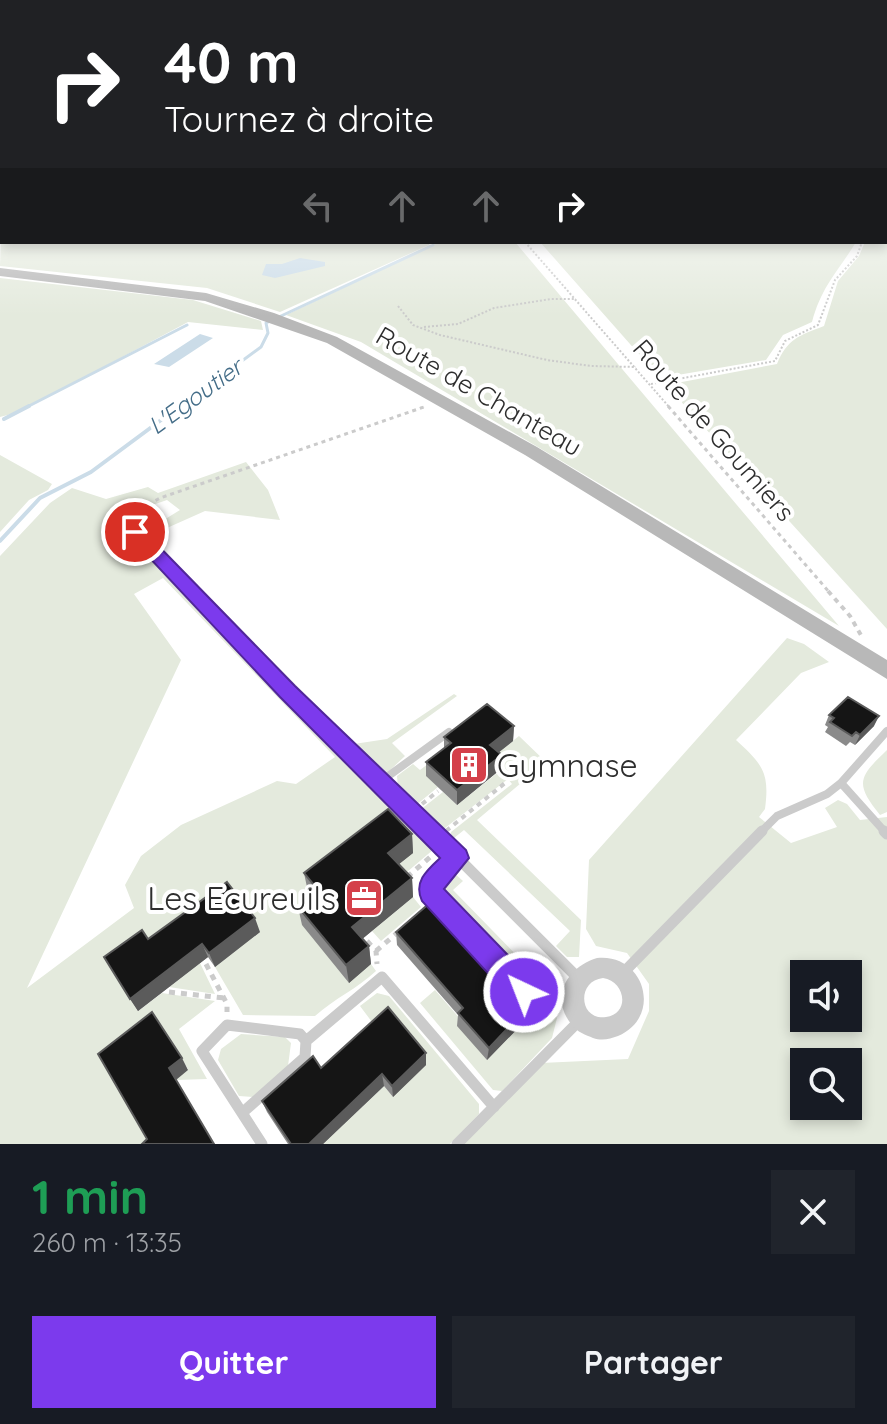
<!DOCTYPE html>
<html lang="fr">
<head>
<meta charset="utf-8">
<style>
	:root { --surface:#171b24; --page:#20242c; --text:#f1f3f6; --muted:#9ea1a6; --accent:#7c3aed }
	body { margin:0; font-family:Quicksand,sans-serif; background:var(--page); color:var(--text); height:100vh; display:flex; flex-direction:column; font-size:30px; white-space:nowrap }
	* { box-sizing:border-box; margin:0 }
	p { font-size:26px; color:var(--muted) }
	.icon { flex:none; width:44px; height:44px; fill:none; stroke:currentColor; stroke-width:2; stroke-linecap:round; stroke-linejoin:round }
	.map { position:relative; height:1144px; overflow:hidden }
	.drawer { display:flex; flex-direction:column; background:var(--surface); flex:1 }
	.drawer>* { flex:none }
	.hud { position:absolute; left:0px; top:0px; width:888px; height:244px; box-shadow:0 4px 12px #0003; background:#202124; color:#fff; overflow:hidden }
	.buttons { position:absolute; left:790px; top:960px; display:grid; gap:16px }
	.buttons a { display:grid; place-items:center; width:72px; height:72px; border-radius:0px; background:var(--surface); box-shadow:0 4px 12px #0003; font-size:40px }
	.pin { position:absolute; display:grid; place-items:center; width:68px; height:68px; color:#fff; margin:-34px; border:4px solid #fff; border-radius:50%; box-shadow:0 2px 8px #0007 }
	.me { position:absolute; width:88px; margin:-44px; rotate:317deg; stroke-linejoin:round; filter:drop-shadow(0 0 6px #0008) }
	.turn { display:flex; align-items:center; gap:28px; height:168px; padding:0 32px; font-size:36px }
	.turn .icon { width:104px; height:104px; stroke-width:2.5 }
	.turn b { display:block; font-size:56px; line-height:68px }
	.lanes { display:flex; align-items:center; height:76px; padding:0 32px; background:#0003; justify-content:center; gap:40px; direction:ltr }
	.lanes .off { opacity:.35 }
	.round { display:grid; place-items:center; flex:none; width:84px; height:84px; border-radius:0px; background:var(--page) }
	.overview { display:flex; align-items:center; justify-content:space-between; height:136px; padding:0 32px }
	h1 { font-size:48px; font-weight:700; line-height:60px; color:#1e9e55 }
	.action { display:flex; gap:16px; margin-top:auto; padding:16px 32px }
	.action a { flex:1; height:92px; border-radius:0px; background:var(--accent); color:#fff; font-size:32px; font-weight:700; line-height:92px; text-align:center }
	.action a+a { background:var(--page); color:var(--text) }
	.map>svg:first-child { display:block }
</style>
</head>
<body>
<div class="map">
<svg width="887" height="1144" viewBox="0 0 887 1144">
	<rect width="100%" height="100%" fill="#fff"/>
	<path fill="#e4eadd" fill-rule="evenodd" d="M887,156v473l-221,-244 111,-21c10,-25 23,-29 47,-38l14,-45 21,-25 6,-14h21z
		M2,201v41h427v3l-149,67 -73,-24 -207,-22z
		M440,242h75l324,384 -478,-284 -75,-27z
		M540,242h316c-18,30 -34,43 -44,80l-29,13 -17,25 -106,18z
		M0,278l193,22 68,21 2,9 -75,-8 -169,90 -19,5z
		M0,455l52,29 -4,6 -19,10 -29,32z
		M246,462l22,28 12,30 -75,-9 -56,25 205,208 33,-5 67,-45 3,2 -65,47 13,13 -19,18 -7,-1 -31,-28 -207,-211 39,-24 -13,-10 -32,11 -3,-2 -4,3 4,4 -6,10 4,12 304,311 -27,23 -8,-8 -90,28 14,17 -20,16 46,57 22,-18 5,7c-19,18 -41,27 -61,45l-72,-1 -28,-48 44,-35 -147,38 26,41 24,-18 53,8 -36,28 28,50 -31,1 12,-11 -29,-44 -7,119h-152v-588l50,-53 22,-15 34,11 42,-12 10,6zM163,578l172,179 -39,27 -19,-3 -96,44 -40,31 -16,29 9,23 -107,80 154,-328 -47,-66z
		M787,638l17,6 25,18 -28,11 -65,67c26,24 34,32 29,69l-6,8 32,26 46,-16 -12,-19 13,-8 9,4 13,16 27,-3v327h-423l77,-81 87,-4 21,-48v-27l-22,-31 -31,-7 -10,-17 3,-69zM804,974h44v44h-44zM804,1062h44v44h-44z
		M519,736l27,26 -69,58 104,100 -2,37h-12l-11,-11 14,-15 -106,-101 -15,12 2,-10 61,-48 -4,-5 -63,49 -7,1 -18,-19 23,-18 14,13 44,-35 -12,-10z
		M887,750v62l-7,3c-26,-32 -21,-38 7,-65z
		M444,752l-17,24 11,11 -23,19 -17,-18 -1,-12 16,-12 7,6z
		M454,873l9,8 -10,9 78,80 12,-12 10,13 -5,20 -19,-3 -87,-90 -2,-10z
		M413,897l8,10 -40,34 -9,-10z
		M476,952l46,52 30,7 5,7 -5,20 -50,53 -9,-1 -73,-87 15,-13 27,31 26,38 34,-35z
		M200,963l15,31 -46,-7z
		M377,993l12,3 90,108v10l-29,30h-127l61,-58 9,11 -15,-67 -18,-24z
		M241,1034l44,3 6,6 -3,23 -35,31 -14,-1 -21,-36 3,-11z"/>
	<path fill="#cbdce8" d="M300,258l25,4v4l-50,12 -13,-3 4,-11h16z
		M200,334l13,4 -44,29 -15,-3z"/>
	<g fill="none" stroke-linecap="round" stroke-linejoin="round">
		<path stroke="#cbdce8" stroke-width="3" d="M25,408l162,-83
			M178,408l83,-61 7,-14 -2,-10 167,-78v-3"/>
		<path stroke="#cbdce8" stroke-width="4" d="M4,419l25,-13
			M0,541l40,-43 51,-26 89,-66"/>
		<path stroke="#cbcbcb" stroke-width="2" stroke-dasharray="2 2" stroke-linecap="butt" d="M0,196l2,-3
			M525,242l145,166
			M398,306l15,19 27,10 107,25 44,6 45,1
			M424,327l34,-3 36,-16 57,-9h25
			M651,384l124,-23 10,-20 33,-16 17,-45 22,-24 5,-14
			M420,408l4,-1"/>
		<path stroke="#cbcbcb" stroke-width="3" stroke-dasharray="4 4" stroke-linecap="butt" d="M668,406l162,187
			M152,507l1,-5 7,-4 264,-91"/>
		<path stroke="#cbcbcb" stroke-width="4" stroke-dasharray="5 5" stroke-linecap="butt" d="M828,591l22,25 12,21
			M422,804l16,-13
			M446,831l59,-48"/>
		<path stroke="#cbcbcb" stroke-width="5" stroke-dasharray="6 6" stroke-linecap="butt" d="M407,877l28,-24
			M367,941l9,10 1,13
			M376,951l21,-18
			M206,964l21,40v8
			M169,992l55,6"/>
		<path stroke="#cbcbcb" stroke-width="6" d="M149,516l-14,16 57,61"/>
		<path stroke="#cbcbcb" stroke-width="8" d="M190,591l243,242
			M380,782l69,-50
			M841,783l45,50
			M760,833l17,-17 50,-22 14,-11 46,-52"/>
		<path stroke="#cbcbcb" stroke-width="11" d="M431,831l146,146
			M884,831l3,3
			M457,858l-24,23 -2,12 93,99 44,6
			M622,974l140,-143
			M227,1025l73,9 6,7 -1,16 -63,56 -40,-62z
			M306,1041l76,-64 112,130
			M242,1113l20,31
			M457,1144l121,-122"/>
		<path fill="#cbcbcb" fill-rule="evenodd" d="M597,958c48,-5 66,59 21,78 -8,3 -16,5 -25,2 -7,-3 -16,-6 -21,-13 -23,-27 -5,-58 25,-67zM603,978c22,3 28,35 3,39 -27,4 -30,-36 -3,-39z"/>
		<path fill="#b8b8b8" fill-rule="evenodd" d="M0,268l206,25 68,20 63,24 200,110 350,213v19l-362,-224 -198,-112 -122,-42 -205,-25z"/>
	</g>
	<path fill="#8a8a8a" d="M829,715l45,11 -19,19 -5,-3 -4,4 -21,-14 3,-5 -3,-2z
		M514,726l-1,15 -14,11 2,17 -44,36 -31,-29v-14l18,-14v-11z
		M412,834l1,19 -14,11 13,14 1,19 -51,42 7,7 2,18 -22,19 -47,-58 -4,-18 14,-11 -4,-4 -4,-19z
		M260,932l-45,35 -7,-10 -70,54 -34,-54 44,-18z
		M396,932l103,42 -1,9 24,41 -35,36 -30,-34 1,-11 -61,-70z
		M426,1065l-33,32 -9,-11 -61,58h-35l-21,-32 -5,-11 59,-33z"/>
	<path fill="#5b5b5b" d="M879,716l-5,10 -19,19 5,-10z
		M514,726l-1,15 -24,19 1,-15z
		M502,755l-1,14 -44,36v-15z
		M412,834l1,19 -24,19 -1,-19z
		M412,878l1,19 -58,48 -3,-18z
		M255,918l5,14 -45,35 -6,-14z
		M202,944l6,13 -70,54 -8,-12z
		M369,946l2,18 -22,19 -3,-18z
		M524,1011l-2,13 -35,36 2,-12z
		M426,1053v12l-33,32 -1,-11z
		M182,1058l6,12 -12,10 -7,-12z
		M382,1074l2,12 -61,58h-14z"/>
	<path fill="#151515" stroke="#5b5b5b" stroke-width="2" d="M848,697l31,19 -19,19 -4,-3 -4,4 -22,-14 4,-4 -5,-3z
		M487,704l27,22 -24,19 12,10 -45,35 -31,-28 25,-19 -7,-6z
		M388,809l24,25 -24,19 24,25 -60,49 17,19 -23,19 -48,-58 21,-16 -15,-18z
		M227,882l28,36 -46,35 -7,-9 -72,55 -26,-42 38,-27 6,9z
		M431,902l68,72 -5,4 30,33 -35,37 -31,-35 5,-5 -67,-76z
		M388,1007l38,46 -34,33 -10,-12 -73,70h-18l-29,-43 51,-45 8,12z
		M152,1012l30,46 -13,10 45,76h-72l5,-5 -49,-85z"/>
	<linearGradient id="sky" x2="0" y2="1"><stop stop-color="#9cc4e8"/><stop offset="0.49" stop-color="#fff"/><stop offset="1" stop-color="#fff" stop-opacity="0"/></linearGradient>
	<rect width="887" height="316" fill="url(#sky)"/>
	<path fill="#7c3aed" stroke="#51269a" stroke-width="2" d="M135,527l6,1 154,158 171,164 3,8 -25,31 90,93 4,10 -4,10 -10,4 -10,-4 -92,-101c-9,-19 5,-31 18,-43l-160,-161 -151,-161 -2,-4 2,-4z"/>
	<defs>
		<g id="building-square" transform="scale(2)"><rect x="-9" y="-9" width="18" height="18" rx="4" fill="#d4404a" stroke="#fff"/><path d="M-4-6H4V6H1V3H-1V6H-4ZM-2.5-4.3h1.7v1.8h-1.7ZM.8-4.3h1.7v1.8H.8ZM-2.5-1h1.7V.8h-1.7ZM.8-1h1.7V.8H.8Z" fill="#fff"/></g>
		<g id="office-square" transform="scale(2)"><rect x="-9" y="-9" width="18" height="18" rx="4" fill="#d4404a" stroke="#fff"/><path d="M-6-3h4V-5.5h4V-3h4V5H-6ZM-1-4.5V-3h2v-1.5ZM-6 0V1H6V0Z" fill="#fff"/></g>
	</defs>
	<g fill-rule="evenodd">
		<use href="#building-square" x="469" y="765"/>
		<use href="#office-square" x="364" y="898"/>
	</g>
	<g text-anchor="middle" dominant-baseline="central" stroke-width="8" stroke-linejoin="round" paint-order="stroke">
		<g font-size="24" font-style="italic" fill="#446d88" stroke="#fff">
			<text transform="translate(195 396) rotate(-36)">L'Egoutier</text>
		</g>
		<g font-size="26" fill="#2e2e2e" stroke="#fff">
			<text transform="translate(479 391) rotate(30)">Route de Chanteau</text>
			<text transform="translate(714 430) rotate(49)">Route de Goumiers</text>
		</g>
		<g font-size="32" fill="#2e2e2e" stroke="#fff" text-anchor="start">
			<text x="497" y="765">Gymnase</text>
			<text x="336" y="898" text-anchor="end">Les Ecureuils</text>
		</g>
	</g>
</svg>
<div class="buttons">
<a><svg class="icon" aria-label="sound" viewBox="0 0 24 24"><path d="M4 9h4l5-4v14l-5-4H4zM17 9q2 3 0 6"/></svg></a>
<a><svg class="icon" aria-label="search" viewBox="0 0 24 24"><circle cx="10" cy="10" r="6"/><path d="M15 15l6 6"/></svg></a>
</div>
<div class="pin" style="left:135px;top:532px;background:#d93025"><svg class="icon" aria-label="arrive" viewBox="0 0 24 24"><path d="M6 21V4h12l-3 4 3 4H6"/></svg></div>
<svg class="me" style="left:524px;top:992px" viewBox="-20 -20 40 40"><circle r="17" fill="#7c3aed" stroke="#fff" stroke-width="3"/><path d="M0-11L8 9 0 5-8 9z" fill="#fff"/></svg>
<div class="hud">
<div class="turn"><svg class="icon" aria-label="right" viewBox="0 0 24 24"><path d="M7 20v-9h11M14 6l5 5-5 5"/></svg><div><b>40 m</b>Tournez à droite</div></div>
<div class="lanes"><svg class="icon off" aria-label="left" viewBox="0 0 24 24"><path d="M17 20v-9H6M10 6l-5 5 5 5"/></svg><svg class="icon off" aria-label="ahead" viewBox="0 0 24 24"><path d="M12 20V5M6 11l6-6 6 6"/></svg><svg class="icon off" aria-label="ahead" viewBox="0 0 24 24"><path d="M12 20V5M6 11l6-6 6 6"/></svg><svg class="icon" aria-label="right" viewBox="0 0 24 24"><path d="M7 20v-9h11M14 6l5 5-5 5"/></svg></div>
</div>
</div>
<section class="drawer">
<div class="overview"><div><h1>1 min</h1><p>260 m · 13:35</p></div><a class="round"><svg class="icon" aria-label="close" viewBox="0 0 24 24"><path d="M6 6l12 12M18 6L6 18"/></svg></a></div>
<div class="action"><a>Quitter</a><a>Partager</a></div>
</section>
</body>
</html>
